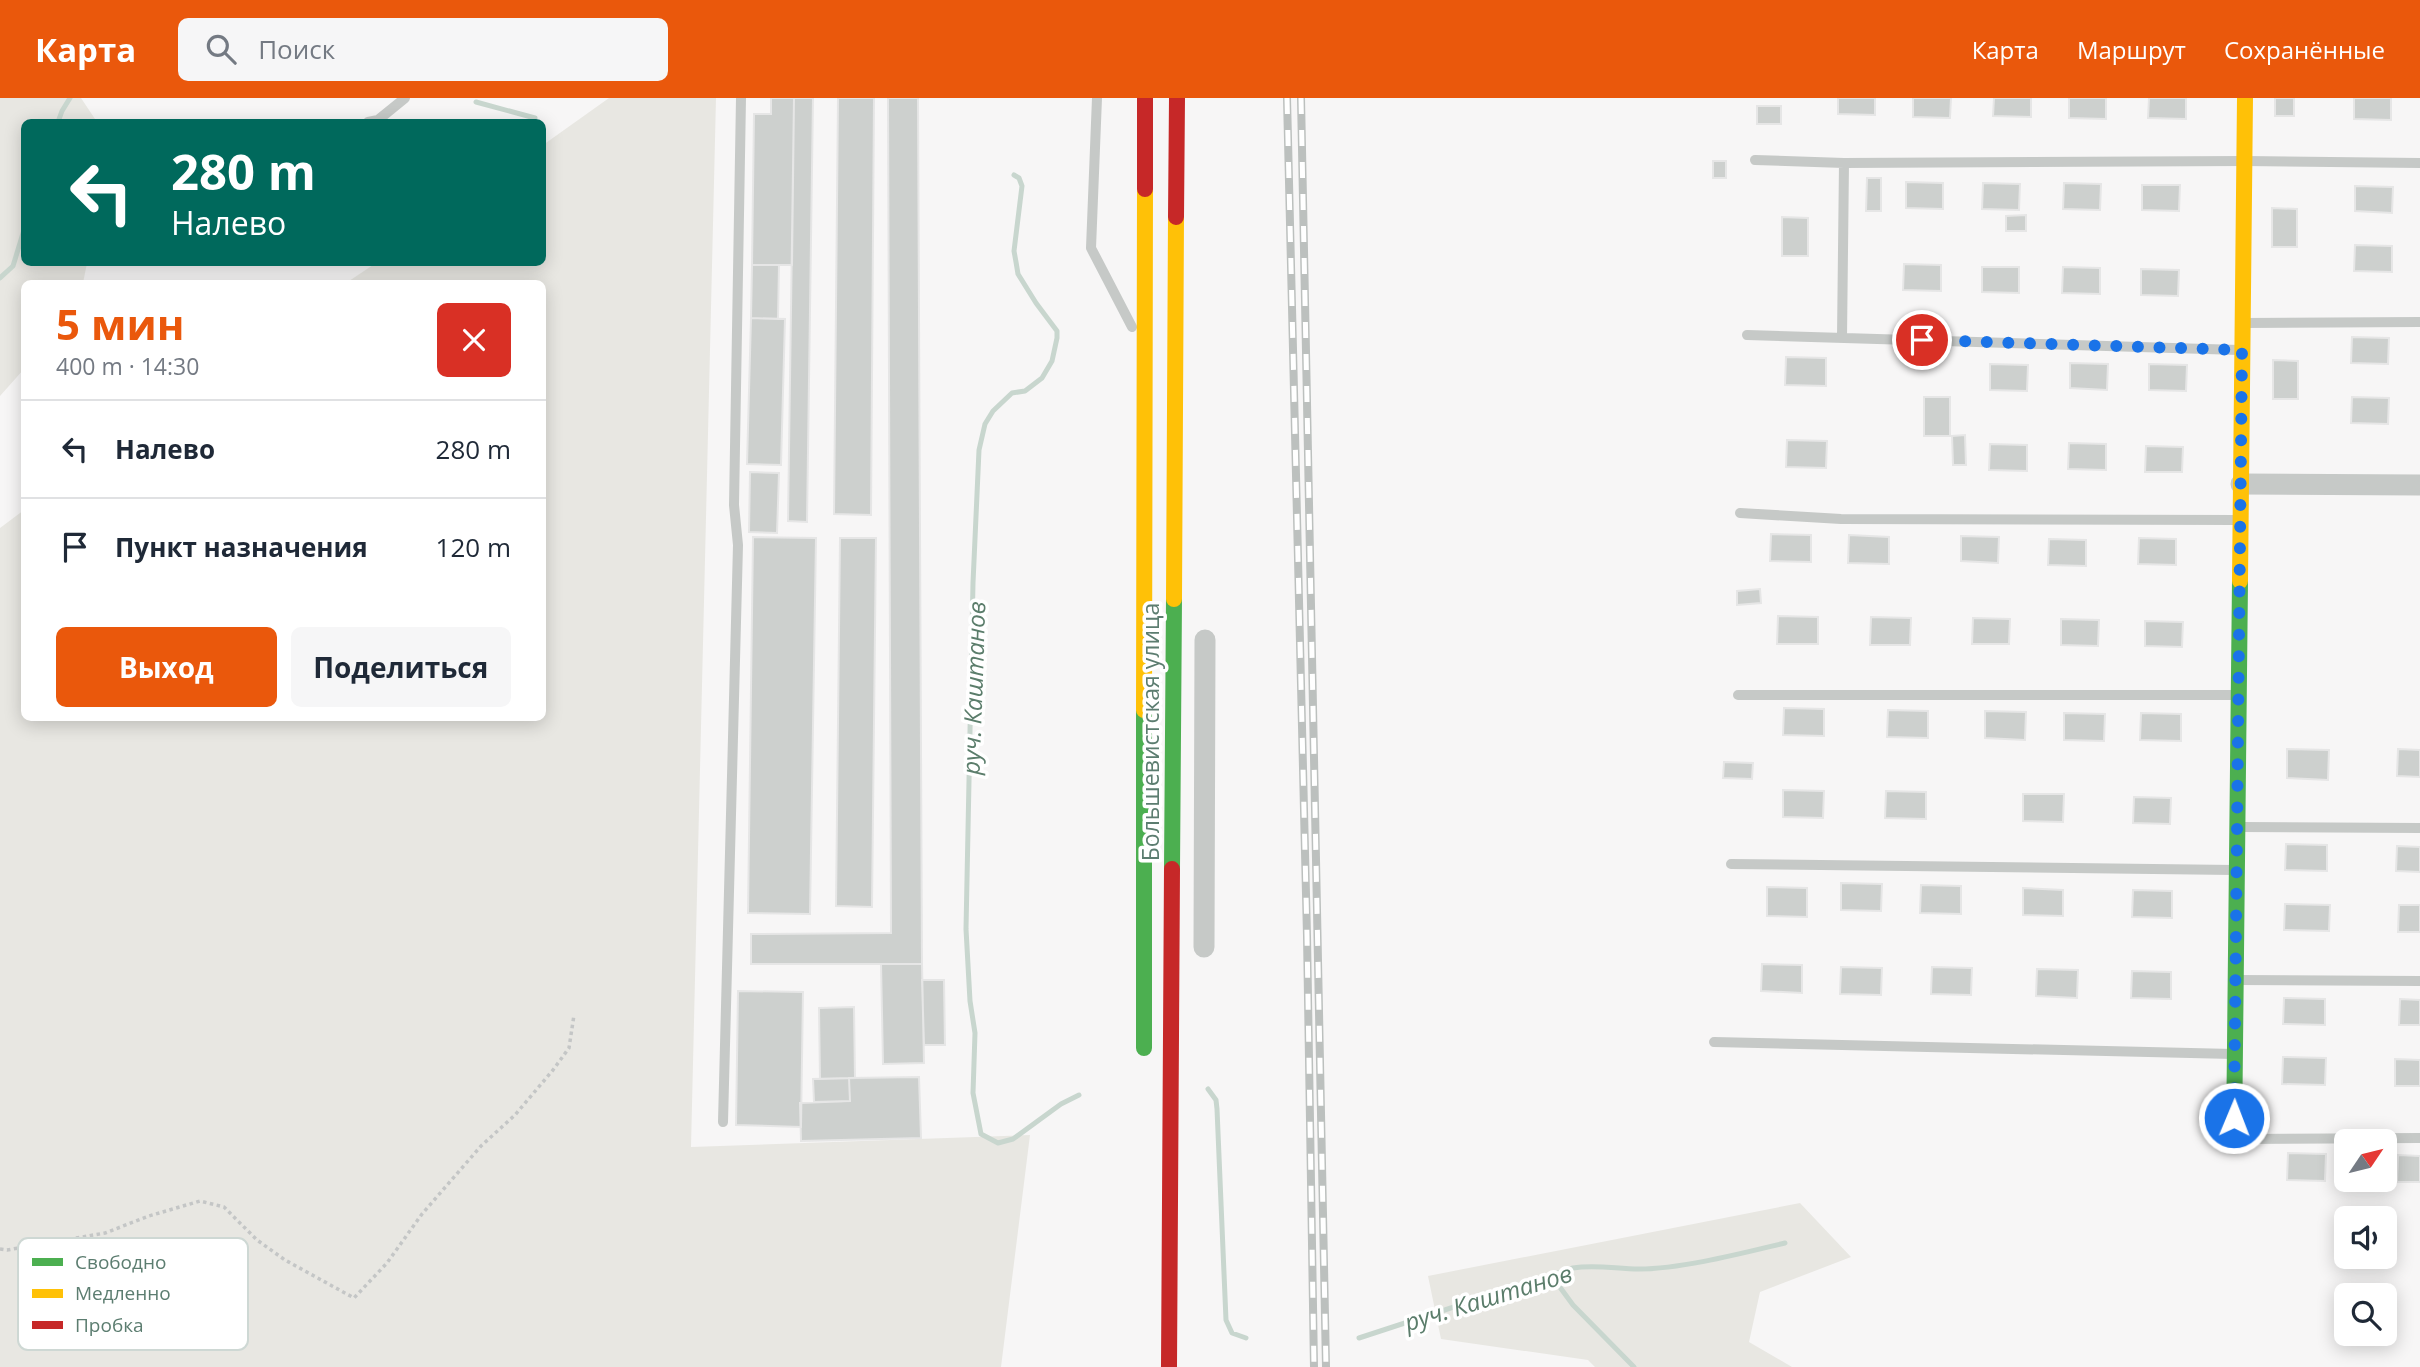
<!DOCTYPE html>
<html lang="ru">
<head>
<meta charset="utf-8">
<style>
	:root { --surface:#fff; --page:#f6f6f7; --text:#1f2937; --muted:#747a83; --line:#e0e1e3; --accent:#ea580c }
	body { margin:0; font-family:"Open Sans",sans-serif; background:var(--page); color:var(--text); height:100vh; display:flex; flex-direction:column; font-size:26px; white-space:nowrap }
	* { box-sizing:border-box; margin:0 }
	p { font-size:23px; color:var(--muted) }
	.icon { flex:none; width:38px; height:38px; fill:none; stroke:currentColor; stroke-width:2; stroke-linecap:round; stroke-linejoin:round }
	.map { position:relative; flex:1; overflow:hidden }
	.sheet { position:absolute; left:21px; top:182px; width:525px; height:441px; display:flex; flex-direction:column; background:var(--surface); border-radius:10px; box-shadow:0 4px 18px #0003 }
	.sheet>* { flex:none }
	.guide { position:absolute; left:21px; top:21px; width:525px; height:147px; border-radius:10px; box-shadow:0 4px 18px #0003; background:#00695c; color:#fff; overflow:hidden }
	.needle { width:46px; rotate:55deg }
	.fabs { position:absolute; left:2334px; top:1031px; display:grid; gap:14px }
	.fabs a { display:grid; place-items:center; width:63px; height:63px; border-radius:10px; background:var(--surface); box-shadow:0 4px 18px #0003; font-size:35px }
	.pin { position:absolute; display:grid; place-items:center; width:60px; height:60px; color:#fff; margin:-30px; border:4px solid #fff; border-radius:50%; box-shadow:0 2px 7px #0007 }
	.me { position:absolute; width:77px; margin:-38px; rotate:1deg; stroke-linejoin:round; filter:drop-shadow(0 0 5px #0008) }
	.turn { display:flex; align-items:center; gap:24px; height:147px; padding:0 35px; font-size:32px }
	.turn .icon { width:91px; height:91px; stroke-width:2.5 }
	.turn b { display:block; font-size:49px; line-height:60px }
	.round { display:grid; place-items:center; flex:none; width:74px; height:74px; border-radius:10px; background:var(--page) }
	.head { display:flex; align-items:center; justify-content:space-between; height:119px; padding:0 35px }
	h1 { font-size:42px; font-weight:700; line-height:52px; color:var(--accent) }
	.button { display:flex; gap:14px; margin-top:auto; padding:14px 35px }
	.button a { flex:1; height:80px; border-radius:10px; background:var(--accent); color:#fff; font-size:28px; font-weight:700; line-height:80px; text-align:center }
	.button a+a { background:var(--page); color:var(--text) }
	ul { padding:0; list-style:none }
	li { display:flex; align-items:center; gap:21px; height:98px; padding:0 35px; border-top:2px solid var(--line) }
	li div { flex:1 }
	li b { display:block; font-size:26px }
	li em { font-style:normal }
	header { display:flex; align-items:center; gap:42px; box-sizing:border-box; height:98px; padding:0 35px; background:var(--accent); color:#fff }
	header strong { font-size:33px }
	nav { display:flex; gap:38px; margin-inline-start:auto; font-size:24px }
	.search { width:490px; height:63px; background:var(--page); display:flex; align-items:center; gap:18px; box-sizing:border-box; padding:0 24px; border-radius:10px; color:var(--muted); font-size:26px }
	.map>svg:first-child { display:block }
</style>
</head>
<body>
<header>
<strong>Карта</strong>
<div class="search"><svg class="icon" aria-label="search" viewBox="0 0 24 24"><circle cx="10" cy="10" r="6"/><path d="M15 15l6 6"/></svg>Поиск</div>
<nav><a>Карта</a><a>Маршрут</a><a>Сохранённые</a></nav>
</header>
<div class="map">
<svg width="2420" height="1269" viewBox="0 0 2420 1269">
	<rect width="100%" height="100%" fill="#f7f6f6"/>
	<path fill="#e8e7e2" d="M0,0h81l16,24h-73v140l63,1 -4,20 -59,1v85l-24,27z
		M609,0h107l-25,1049 339,-12 -29,232h-1001v-839l24,-18v208h518v-434l-196,-1 30,-20 166,-1 1,-117z
		M1800,1105l51,54 -91,35 -11,50 43,25h-197l-7,-7 -147,-21 -13,-63z"/>
	<g fill="none" stroke-linecap="round" stroke-linejoin="round">
		<path stroke="#c8d6ce" stroke-width="5" d="M476,4l59,16
			M58,24l4,-11 8,-13
			M1014,77l5,3 3,8 -8,65 2,11 2,12 18,29 21,28v7l-5,23 -10,17 -17,13 -13,2 -19,18 -8,13 -6,26 -6,133 -7,346 4,72 5,32 -2,60 8,41 17,9 15,-4 48,-35 18,-9
			M0,180l13,-12 11,-36
			M1208,991l8,11 1,9 9,211 6,13 14,5
			M1551,1177l22,30 61,62
			M1359,1240l214,-70c22,-4 44,1 66,1 43,0 104,-16 146,-26"/>
	</g>
	<path fill="#cdd0ce" stroke="#e6e6e6" stroke-width="2" d="M771,0h23l-2,167h-40l2,-151h17z
		M794,0h19l-6,424 -19,-1z
		M838,0h36l-3,417 -37,-1z
		M888,0h30l4,866h-171v-30l140,-1z
		M1838,0h37v17l-37,-1z
		M1913,0h38l-1,20 -37,-1z
		M1994,0h37v19l-38,-1z
		M2069,0h37v21l-37,-1z
		M2149,0h37v21l-38,-1z
		M2275,0h19v18h-19z
		M2354,0h37v22l-37,-1z
		M1757,8h24v18h-24z
		M1713,63h13v17h-13z
		M1867,80h14v33h-15z
		M1906,84l37,1v26l-37,-1z
		M1983,85l37,1 -1,26 -37,-1z
		M2064,85l37,1 -1,26 -37,-1z
		M2142,87h38l-1,26 -37,-1z
		M2355,88l38,1 -1,26 -37,-2z
		M2272,110l25,1v38h-25z
		M2026,117v16h-20v-15z
		M1782,119l26,1v38h-26z
		M2355,147l37,1v26l-38,-1z
		M1904,166l37,1v26l-38,-1z
		M752,167h27l-1,54 -27,-1z
		M1982,169h37v26l-37,-1z
		M2063,169l37,1v26l-38,-1z
		M2141,171l38,1 -1,26 -37,-1z
		M751,220l34,1 -4,146 -34,-1z
		M2352,239l37,1 -1,26 -37,-1z
		M1786,259l40,1v28l-41,-1z
		M2273,262l25,1v38h-25z
		M2070,265l38,1 -1,26 -37,-2z
		M1990,266l38,1 -1,26 -37,-1z
		M2149,266l38,1 -1,26 -37,-1z
		M1924,299h26v39h-26z
		M2352,299l37,1 -1,26 -37,-1z
		M1965,337l1,30h-13l-1,-29z
		M1787,342l40,1 -1,27 -40,-1z
		M2069,345l37,1v26l-38,-1z
		M1990,346l37,1v26l-38,-1z
		M2146,348l37,1 -1,25h-37z
		M750,374l29,1 -2,60 -28,-1z
		M1771,436l40,1v27l-41,-1z
		M1849,437l40,2v27l-41,-1z
		M1961,438l38,1 -1,26 -37,-2z
		M753,439l63,1 -6,376 -62,-1z
		M840,440h36l-4,369 -36,-1z
		M2139,440l37,1v26l-38,-1z
		M2049,441l37,1v26l-38,-1z
		M1760,491l1,14 -24,2v-14z
		M1778,518l40,1v27h-41z
		M1871,519l40,1 -1,27h-40z
		M1973,520l37,1 -1,25h-37z
		M2061,521l38,1 -1,26 -37,-1z
		M2145,523l38,1 -1,25 -37,-1z
		M1784,610l40,1v27l-41,-1z
		M1888,612l40,1v27l-41,-1z
		M1985,613l41,1 -1,28 -40,-2z
		M2064,615l41,1 -1,27 -40,-1z
		M2141,615l40,1v27l-41,-1z
		M2287,651l42,1 -1,30 -41,-2z
		M2398,651l22,1v27l-23,-1z
		M1724,664l29,1 -1,16 -29,-1z
		M1783,692l41,1 -1,27 -40,-1z
		M1886,693l40,1v27l-41,-1z
		M2023,696h41l-1,28 -40,-1z
		M2134,699l37,1 -1,26 -37,-1z
		M2286,746l41,1v26l-42,-1z
		M2397,748l23,1v25l-24,-1z
		M1841,785l41,1 -1,27 -40,-1z
		M1921,787l40,1v28l-41,-1z
		M1767,789l40,1v29l-40,-1z
		M2023,790l40,2v26l-40,-1z
		M2133,792l39,1v27l-40,-1z
		M2285,806l45,1 -1,26 -45,-1z
		M2399,807h21v27h-22z
		M881,866h41l2,99 -41,1z
		M1762,866l40,1v28l-41,-2z
		M1841,869l41,1 -1,27 -41,-1z
		M1932,869l40,1 -1,27 -40,-1z
		M2037,871l41,1 -1,28 -41,-2z
		M2132,873l39,1v27l-40,-1z
		M922,882h22l1,65h-21z
		M738,893l65,1 -2,135 -65,-2z
		M2284,900l41,1v26l-42,-1z
		M2400,901l20,1v25h-21z
		M854,909l1,71 -35,1 -1,-71z
		M2283,959l43,1 -1,27 -43,-1z
		M2395,961l25,1v26h-25z
		M919,979l2,61 -120,3 -1,-38 50,-2 -1,-23z
		M849,980l1,23 -36,1 -1,-23z
		M2288,1055l38,1 -1,27 -38,-1z
		M2398,1057l22,1v26h-23z"/>
	<g fill="none" stroke-linecap="round" stroke-linejoin="round">
		<path stroke="#c4c6c6" stroke-width="3.5" stroke-dasharray="3.5 3.5" stroke-linecap="butt" d="M0,1151l7,1 98,-17 44,-17 51,-15 24,6 33,33 28,20 69,38 33,-35 35,-49 59,-68 34,-31 38,-45 16,-22 5,-33"/>
		<path stroke="#c6c9c7" stroke-width="10" d="M1097,0l-6,150 41,79
			M368,24l10,-2 27,-22
			M1755,62l89,3 400,-2 176,2
			M2244,225l176,-1
			M1747,237l492,15
			M1842,240l2,-175
			M1740,415l101,6 397,1
			M1738,597h497
			M2241,729l179,1
			M1731,766l503,6
			M2237,882l183,1
			M1714,944l519,12
			M723,1024l15,-577 -4,-40 7,-407
			M2237,1041l183,-1"/>
		<path stroke="#c6c9c7" stroke-width="21" d="M2241,386l179,1
			M1204,849l1,-307"/>
		<path stroke="#4caf50" stroke-width="16" d="M1172,771l2,-270
			M1144,950v-338
			M2234,1041l6,-558"/>
		<path stroke="#ffc107" stroke-width="16" d="M2240,483l5,-483
			M1174,501l2,-382
			M1144,612l1,-521"/>
		<path stroke="#c62828" stroke-width="16" d="M1145,91v-91
			M1176,119l1,-119
			M1169,1269l3,-498"/>
		<g stroke="#bcc0be" stroke-width="8">
			<path id="rail" d="M1287,0l20,838 7,431
				M1301,0l25,1269"/>
		</g>
		<use href="#rail" stroke="#fff" stroke-width="5" stroke-dasharray="16" stroke-linecap="butt"/>
	</g>
	<g fill="none" stroke-linecap="round" stroke-linejoin="round">
		<path stroke="#1a73e8" stroke-width="12" stroke-dasharray="0 21.6" d="M1922,242l320,10 -8,768"/>
	</g>
	<g text-anchor="middle" dominant-baseline="central" stroke-width="7" stroke-linejoin="round" paint-order="stroke">
		<g font-size="23" fill="#5c7d70" stroke="#fff">
			<text transform="translate(1150 634) rotate(-90)">Большевистская улица</text>
		</g>
		<g font-size="24" font-style="italic" fill="#5b7d6b" stroke="#fff">
			<text transform="translate(973 590) rotate(-88)">руч. Каштанов</text>
			<text transform="translate(1488 1199) rotate(-17)">руч. Каштанов</text>
		</g>
	</g>
	<rect x="18" y="1140" width="230" height="112" rx="10" fill="#fff" stroke="#ced8d4" stroke-width="2"/>
	<rect x="32" y="1160" width="31" height="8" fill="#4caf50"/>
	<rect x="32" y="1191" width="31" height="9" fill="#ffc107"/>
	<rect x="32" y="1223" width="31" height="8" fill="#c62828"/>
	<g font-size="19" fill="#5c7d70">
		<text x="75" y="1171">Свободно</text>
		<text x="75" y="1202">Медленно</text>
		<text x="75" y="1234">Пробка</text>
	</g>
</svg>
<div class="fabs">
<a><svg class="needle" viewBox="-14 -14 28 28"><path d="M0-13l5 13h-10z" fill="#e53935"/><path d="M0 13l5-13h-10z" fill="#747a83"/></svg></a>
<a><svg class="icon" aria-label="sound" viewBox="0 0 24 24"><path d="M4 9h4l5-4v14l-5-4H4zM17 9q2 3 0 6"/></svg></a>
<a><svg class="icon" aria-label="search" viewBox="0 0 24 24"><circle cx="10" cy="10" r="6"/><path d="M15 15l6 6"/></svg></a>
</div>
<div class="pin" style="left:1922px;top:242px;background:#d93025"><svg class="icon" aria-label="arrive" viewBox="0 0 24 24"><path d="M6 21V4h12l-3 4 3 4H6"/></svg></div>
<svg class="me" style="left:2234px;top:1020px" viewBox="-20 -20 40 40"><circle r="17" fill="#1a73e8" stroke="#fff" stroke-width="3"/><path d="M0-11L8 9 0 5-8 9z" fill="#fff"/></svg>
<div class="guide">
<div class="turn"><svg class="icon" aria-label="left" viewBox="0 0 24 24"><path d="M17 20v-9H6M10 6l-5 5 5 5"/></svg><div><b>280 m</b>Налево</div></div>
</div>
<section class="sheet">
<div class="head"><div><h1>5 мин</h1><p>400 m · 14:30</p></div><a class="round" style="background:#d93025;color:#fff"><svg class="icon" aria-label="close" viewBox="0 0 24 24"><path d="M6 6l12 12M18 6L6 18"/></svg></a></div>
<ul>
<li><svg class="icon" aria-label="left" viewBox="0 0 24 24"><path d="M17 20v-9H6M10 6l-5 5 5 5"/></svg><div><b>Налево</b></div><em>280 m</em></li>
<li><svg class="icon" aria-label="arrive" viewBox="0 0 24 24"><path d="M6 21V4h12l-3 4 3 4H6"/></svg><div><b>Пункт назначения</b></div><em>120 m</em></li>
</ul>
<div class="button"><a>Выход</a><a>Поделиться</a></div>
</section>
</div>
</body>
</html>
